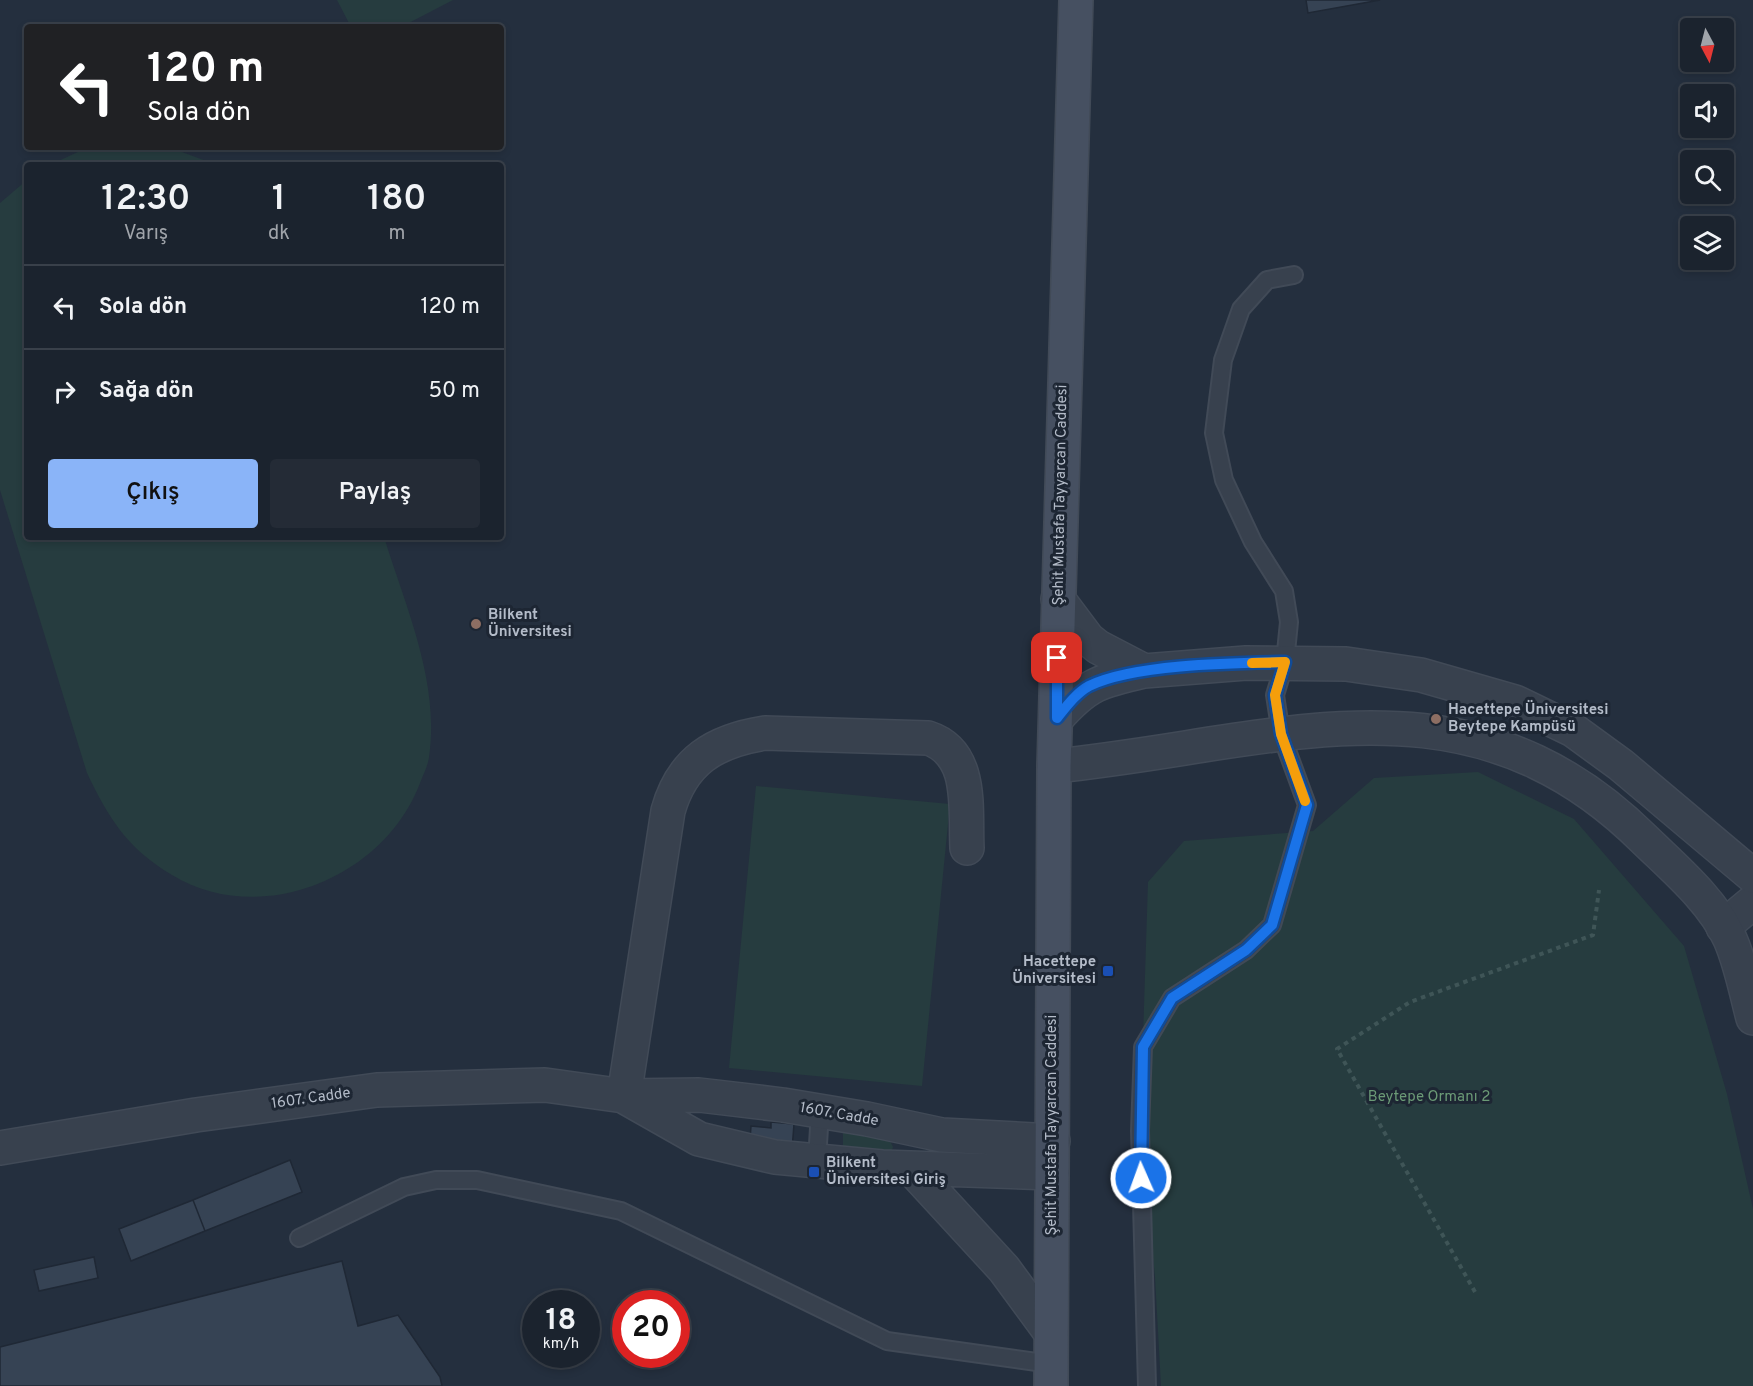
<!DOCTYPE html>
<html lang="tr">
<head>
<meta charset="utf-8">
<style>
	:root { --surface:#1b232e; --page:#242b36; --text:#f1f3f6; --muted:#a0a4aa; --line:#39404a; --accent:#8ab4f8 }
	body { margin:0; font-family:Overpass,sans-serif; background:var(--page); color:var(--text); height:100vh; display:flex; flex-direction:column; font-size:22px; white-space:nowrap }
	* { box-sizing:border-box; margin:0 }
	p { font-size:20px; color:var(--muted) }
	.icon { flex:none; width:33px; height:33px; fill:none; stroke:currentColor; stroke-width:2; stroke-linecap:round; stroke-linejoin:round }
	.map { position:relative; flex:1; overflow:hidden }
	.panel { position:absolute; left:24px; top:162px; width:480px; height:378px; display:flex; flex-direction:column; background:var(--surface); border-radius:6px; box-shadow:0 3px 9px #0003,0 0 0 2px var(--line) }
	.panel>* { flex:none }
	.banner { position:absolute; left:24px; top:24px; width:480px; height:126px; border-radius:6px; box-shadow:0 3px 9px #0003,0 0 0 2px var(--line); background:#202124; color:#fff; overflow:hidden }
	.needle { width:39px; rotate:173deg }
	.buttons { position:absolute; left:1680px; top:18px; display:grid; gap:12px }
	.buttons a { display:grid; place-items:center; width:54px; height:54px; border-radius:6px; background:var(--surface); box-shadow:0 3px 9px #0003,0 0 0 2px var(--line); font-size:30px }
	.speed { position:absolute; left:522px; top:1290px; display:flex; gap:12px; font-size:30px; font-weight:700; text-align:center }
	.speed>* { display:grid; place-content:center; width:78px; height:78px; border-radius:50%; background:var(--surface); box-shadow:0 3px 9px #0003,0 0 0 2px var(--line); line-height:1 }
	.speed small { font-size:15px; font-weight:400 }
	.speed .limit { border:9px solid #d22; background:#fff; color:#111 }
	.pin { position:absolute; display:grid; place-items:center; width:51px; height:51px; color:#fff; margin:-26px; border-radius:12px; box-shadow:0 3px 9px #0006 }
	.me { position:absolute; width:66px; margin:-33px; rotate:358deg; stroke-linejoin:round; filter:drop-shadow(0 0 4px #0008) }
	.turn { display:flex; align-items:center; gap:21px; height:126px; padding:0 24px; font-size:27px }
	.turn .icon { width:78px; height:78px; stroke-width:2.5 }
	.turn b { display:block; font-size:42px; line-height:51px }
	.eta { display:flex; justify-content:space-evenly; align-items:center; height:102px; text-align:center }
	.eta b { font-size:36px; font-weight:600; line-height:42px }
	.cta { display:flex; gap:12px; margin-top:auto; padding:12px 24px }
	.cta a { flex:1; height:69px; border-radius:6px; background:var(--accent); color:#111; font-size:24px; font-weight:600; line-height:69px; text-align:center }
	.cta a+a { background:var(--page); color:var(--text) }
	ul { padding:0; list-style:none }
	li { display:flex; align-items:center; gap:18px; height:84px; padding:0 24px; border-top:2px solid var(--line) }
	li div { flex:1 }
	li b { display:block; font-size:22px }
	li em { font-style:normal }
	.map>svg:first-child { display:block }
</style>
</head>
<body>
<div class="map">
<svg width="1753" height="1386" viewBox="0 0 1753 1386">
	<rect width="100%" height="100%" fill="#242f3e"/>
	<path fill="#263c3f" d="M337,0h116l-52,27h-50z
		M106,147l65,1 46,17h-167l30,-14z
		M27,180v357h357c22,71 56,145 45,220 -1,9 -6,18 -9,26 -35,94 -159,146 -248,92 -45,-27 -63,-56 -85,-102l-87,-283v-287z
		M1478,772l96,47 110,127 43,148 26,115v177h-592l-6,-109 -15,-146 8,-249 36,-41 129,-10 61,-53z
		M756,786l194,18 -28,282 -193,-18z
		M843,1130l46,9 4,8 -2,6 -48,-4z"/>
	<path fill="#364354" stroke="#1f2835" stroke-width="1.5" d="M1306,0h74l-72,13z
		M771,1122l23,2 -2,26 -42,-10 1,-14 20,2z
		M290,1160l12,32 -97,39 -12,-31z
		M193,1200l12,31 -74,30 -12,-32z
		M94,1257l4,21 -59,13 -5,-21z
		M342,1261l16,65 40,-11 42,62 2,9h-442v-39z"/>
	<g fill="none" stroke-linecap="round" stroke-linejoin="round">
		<g stroke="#414a57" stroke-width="20">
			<path id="service" d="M817,1161l3,-50
				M299,1238l105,-51 32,-7h41l144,31 266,130 164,23
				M1147,1386l-7,-255 3,-84 29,-49 74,-48 26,-25 35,-120 -26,-71 -6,-39 10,-33 4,-40 -5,-31 -31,-49 -29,-62 -10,-47 9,-73 18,-51 26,-29 27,-5"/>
		</g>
		<g stroke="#414a57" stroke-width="36">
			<path id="minor" d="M1723,927l30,-25
				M624,1096l44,-285c14,-50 46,-70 97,-78l163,5c46,15 37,71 39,110
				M625,1097l74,42 76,18 107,10 170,6
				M0,1148l196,-33 181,-25 168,-5 79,11 75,-1 84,10 84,14 75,16 111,6
				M912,1169l92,100 47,64"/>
		</g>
		<g stroke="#414a57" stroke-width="36">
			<path id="tertiary" d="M1058,599l30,40 10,8 46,24 102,-8 100,1 75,11 94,27 58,28 48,35 132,111
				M1057,718c30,-34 43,-37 87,-47
				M1054,766c219,-21 411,-105 591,74 30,29 68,61 85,99 11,25 16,53 23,79"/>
		</g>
		<g stroke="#414a57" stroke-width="36">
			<path id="secondary" d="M1051,1386l3,-620 22,-766"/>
		</g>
		<path stroke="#3f5557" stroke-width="4" stroke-dasharray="4.5 4.5" stroke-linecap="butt" d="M1475,1292l-138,-243 73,-47 183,-67 6,-45"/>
		<use href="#service" stroke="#38414e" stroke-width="16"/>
		<use href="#minor" stroke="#38414e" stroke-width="33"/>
		<use href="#tertiary" stroke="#38414e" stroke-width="33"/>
		<use href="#secondary" stroke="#465061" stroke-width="33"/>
	</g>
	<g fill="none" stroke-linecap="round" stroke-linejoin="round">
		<g stroke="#114b97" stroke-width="15">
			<path id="route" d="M1057,658v60c9,-11 19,-25 32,-32 45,-22 145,-23 196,-24l-10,33 6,39 26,71 -35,120 -26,25 -74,48 -29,49 -2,131"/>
		</g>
		<use href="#route" stroke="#1a73e8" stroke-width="10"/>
		<path stroke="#f59e0b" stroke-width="10" d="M1252,663l33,-1 -10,33 6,39 24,67"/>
	</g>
	<g fill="#8d6e63" stroke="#1d2633" stroke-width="2">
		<circle cx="476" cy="624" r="6"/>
		<circle cx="1436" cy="719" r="6"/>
	</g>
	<g fill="#1a4fb4" stroke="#1d2633" stroke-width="2">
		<rect x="1102" y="965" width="12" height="12" rx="3"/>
		<rect x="808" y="1166" width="12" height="12" rx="3"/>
	</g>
	<g text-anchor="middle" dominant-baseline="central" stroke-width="6" stroke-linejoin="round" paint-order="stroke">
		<g font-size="15" fill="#b4bcc9" stroke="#1d2633">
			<text transform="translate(1061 495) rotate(-89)">Şehit Mustafa Tayyarcan Caddesi</text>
			<text transform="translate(311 1099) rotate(-8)">1607. Cadde</text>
			<text transform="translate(839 1115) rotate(10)">1607. Cadde</text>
			<text transform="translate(1052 1125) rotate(-90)">Şehit Mustafa Tayyarcan Caddesi</text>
		</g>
		<g font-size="15" font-weight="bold" fill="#b4bcc9" stroke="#1d2633" text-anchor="start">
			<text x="488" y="615">Bilkent<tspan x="488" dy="17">Üniversitesi</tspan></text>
			<text x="1448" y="710">Hacettepe Üniversitesi<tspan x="1448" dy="17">Beytepe Kampüsü</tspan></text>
			<text x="1096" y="962" text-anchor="end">Hacettepe<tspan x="1096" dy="17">Üniversitesi</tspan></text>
			<text x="826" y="1163">Bilkent<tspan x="826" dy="17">Üniversitesi Giriş</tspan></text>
		</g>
		<g font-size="15" fill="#6b9a76" stroke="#1d2633">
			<text x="1429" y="1097">Beytepe Ormanı 2</text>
		</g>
	</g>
</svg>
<div class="buttons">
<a><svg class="needle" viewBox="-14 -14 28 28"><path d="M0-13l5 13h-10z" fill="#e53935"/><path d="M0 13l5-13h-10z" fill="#a0a4aa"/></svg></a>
<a><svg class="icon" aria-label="sound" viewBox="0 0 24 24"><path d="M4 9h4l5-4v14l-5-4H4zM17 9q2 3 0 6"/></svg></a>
<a><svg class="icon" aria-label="search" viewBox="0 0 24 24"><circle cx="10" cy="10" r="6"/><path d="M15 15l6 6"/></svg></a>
<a><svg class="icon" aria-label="layers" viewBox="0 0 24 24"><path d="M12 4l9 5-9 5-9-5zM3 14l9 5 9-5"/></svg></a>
</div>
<div class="speed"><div>18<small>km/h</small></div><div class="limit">20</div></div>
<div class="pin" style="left:1057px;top:658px;background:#d93025"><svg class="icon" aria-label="arrive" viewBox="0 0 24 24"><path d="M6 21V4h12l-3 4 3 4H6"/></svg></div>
<svg class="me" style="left:1141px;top:1178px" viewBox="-20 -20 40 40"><circle r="17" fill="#1a73e8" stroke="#fff" stroke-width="3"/><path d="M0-11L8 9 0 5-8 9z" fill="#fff"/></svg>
<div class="banner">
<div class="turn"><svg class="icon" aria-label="left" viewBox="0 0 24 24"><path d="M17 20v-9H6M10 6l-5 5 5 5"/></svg><div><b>120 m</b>Sola dön</div></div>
</div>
<section class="panel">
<div class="eta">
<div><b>12:30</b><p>Varış</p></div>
<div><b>1</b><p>dk</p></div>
<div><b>180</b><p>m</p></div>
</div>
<ul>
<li><svg class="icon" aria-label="left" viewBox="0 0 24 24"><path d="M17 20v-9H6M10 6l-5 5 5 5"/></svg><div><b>Sola dön</b></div><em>120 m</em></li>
<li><svg class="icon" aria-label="right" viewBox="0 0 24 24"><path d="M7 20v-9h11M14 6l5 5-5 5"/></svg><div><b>Sağa dön</b></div><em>50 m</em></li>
</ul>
<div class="cta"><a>Çıkış</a><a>Paylaş</a></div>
</section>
</div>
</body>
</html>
